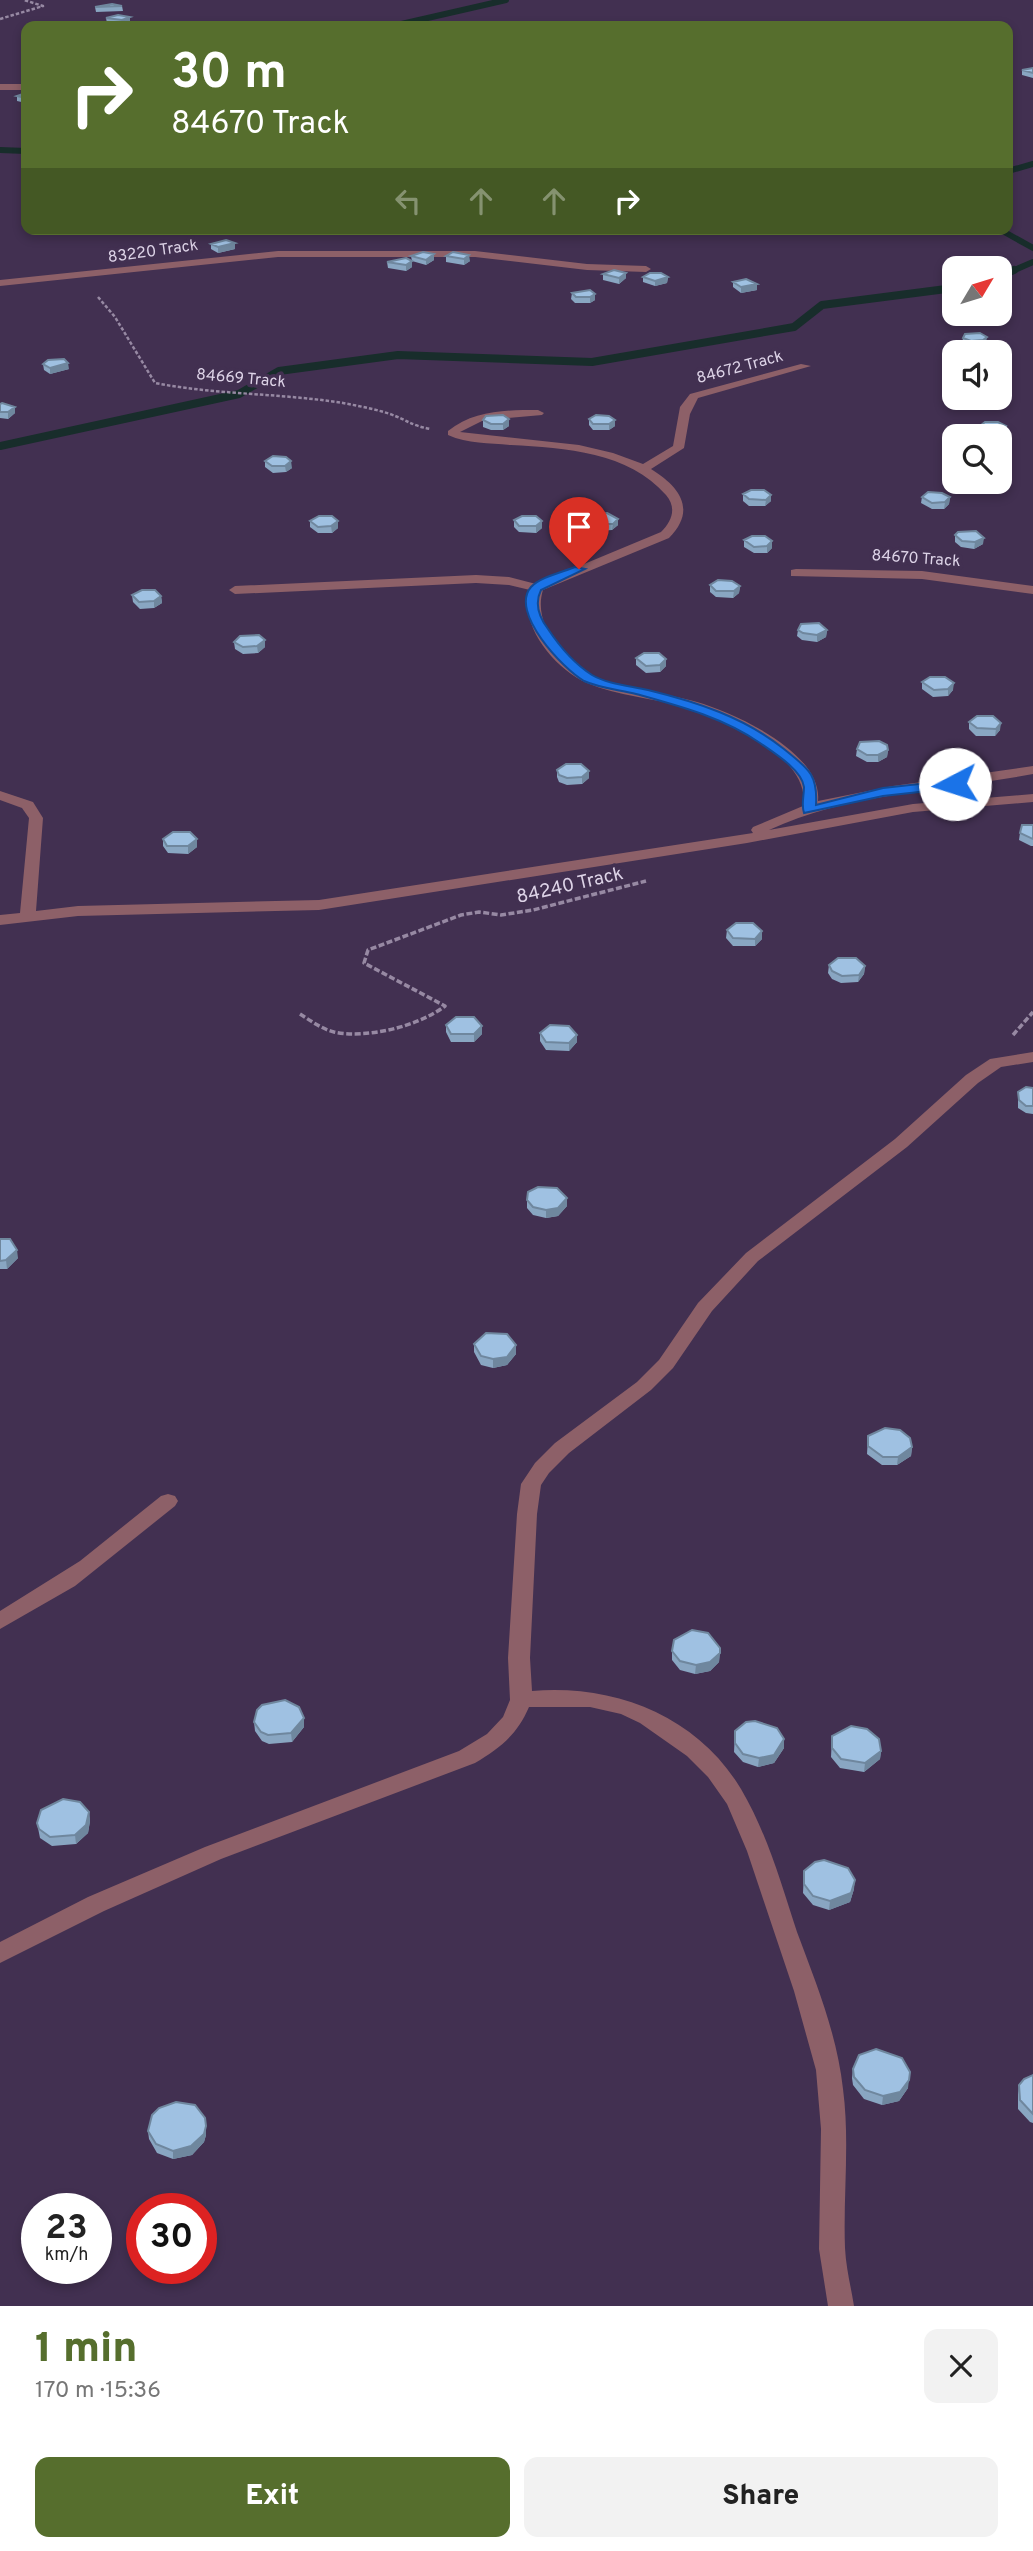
<!DOCTYPE html>
<html lang="en">
<head>
<meta charset="utf-8">
<style>
	:root { --surface:#fff; --page:#f2f2f2; --text:#222; --muted:#767676; --accent:#566e2d }
	body { margin:0; font-family:Overpass,sans-serif; background:var(--page); color:var(--text); height:100vh; display:flex; flex-direction:column; font-size:26px; white-space:nowrap }
	* { box-sizing:border-box; margin:0 }
	p { font-size:23px; color:var(--muted) }
	.icon { flex:none; width:38px; height:38px; fill:none; stroke:currentColor; stroke-width:2; stroke-linecap:round; stroke-linejoin:round }
	.map { position:relative; height:2306px; overflow:hidden }
	.panel { display:flex; flex-direction:column; background:var(--surface); flex:1 }
	.panel>* { flex:none }
	.guide { position:absolute; left:21px; top:21px; width:992px; height:214px; border-radius:14px; box-shadow:0 4px 10px #0003; background:#566e2d; color:#fff; overflow:hidden }
	.needle { width:46px; rotate:52deg }
	.buttons { position:absolute; left:942px; top:256px; display:grid; gap:14px }
	.buttons a { display:grid; place-items:center; width:70px; height:70px; border-radius:14px; background:var(--surface); box-shadow:0 4px 10px #0003; font-size:35px }
	.speed { position:absolute; left:21px; top:2193px; display:flex; gap:14px; font-size:35px; font-weight:700; text-align:center }
	.speed>* { display:grid; place-content:center; width:91px; height:91px; border-radius:50%; background:var(--surface); box-shadow:0 4px 10px #0003; line-height:1 }
	.speed small { font-size:18px; font-weight:400 }
	.speed .limit { border:10px solid #d22; background:#fff; color:#111 }
	.pin { position:absolute; display:grid; place-items:center; width:60px; height:60px; color:#fff; margin:-72px -30px; border-radius:50% 50% 50% 0; rotate:-45deg; box-shadow:0 0 7px #0007 }
	.pin .icon { rotate:45deg }
	.me { position:absolute; width:77px; margin:-38px; rotate:265deg; stroke-linejoin:round; filter:drop-shadow(0 0 5px #0008) }
	.turn { display:flex; align-items:center; gap:24px; height:147px; padding:0 35px; font-size:32px }
	.turn .icon { width:91px; height:91px; stroke-width:2.5 }
	.turn b { display:block; font-size:49px; line-height:60px }
	.lanes { display:flex; align-items:center; height:66px; padding:0 35px; background:#0003; justify-content:center; gap:35px; direction:ltr }
	.lanes .off { opacity:.35 }
	.round { display:grid; place-items:center; flex:none; width:74px; height:74px; border-radius:14px; background:var(--page) }
	.overview { display:flex; align-items:center; justify-content:space-between; height:119px; padding:0 35px }
	h1 { font-size:42px; font-weight:800; line-height:52px; color:var(--accent) }
	.action { display:flex; gap:14px; margin-top:auto; padding:14px 35px }
	.action a { flex:1; height:80px; border-radius:14px; background:var(--accent); color:#fff; font-size:28px; font-weight:800; line-height:80px; text-align:center }
	.action a+a { background:var(--page); color:var(--text) }
	.map>svg:first-child { display:block }
</style>
</head>
<body>
<div class="map">
<svg width="1033" height="2306" viewBox="0 0 1033 2306">
	<rect width="100%" height="100%" fill="#423051"/>
	<g fill="none" stroke-linecap="round" stroke-linejoin="round">
		<path stroke="#182d2b" stroke-width="6" d="M259,26l138,-1 109,-25
			M0,150l26,1
			M1008,171l25,-7
			M999,229l34,19
			M1010,272l23,-10"/>
		<path stroke="#182d2b" stroke-width="8" d="M999,276l15,-6
			M0,446l239,-52 40,-23 119,-16 194,7 202,-35 28,-22 132,-17"/>
		<path stroke="#9789a3" stroke-width="2.5" stroke-dasharray="3.5 2" stroke-linecap="butt" d="M0,19l43,-13 -19,-6
			M98,297l17,20 40,66c62,12 125,10 188,20 16,3 32,6 47,11 17,6 20,11 40,15"/>
		<path stroke="#9789a3" stroke-width="3.5" stroke-dasharray="6 2.5" stroke-linecap="butt" d="M300,1014c11,7 22,15 34,18 33,7 85,-6 111,-26l-81,-43 4,-13 93,-35 18,-3 22,3 32,-5 113,-29
			M1013,1035l20,-23"/>
		<path fill="#8d6068" fill-rule="evenodd" d="M0,84h26v6h-26z
			M278,251h197l112,13 59,2 5,3 -5,3 -59,-2 -112,-13h-197l-278,29v-6z
			M801,364l10,2 -113,32 -8,16 -6,34 -33,21c29,18 46,41 18,69l-126,52c-11,35 21,70 50,86 30,16 71,16 104,26 38,11 126,51 121,99l75,-15 140,-20v8c-89,17 -182,18 -264,56l144,-26 120,-10v8l-120,10 -166,31 -428,67 -241,6 -78,9v-10l20,-2 9,-95 -7,-10 -22,-8v-9l33,11 10,16 -7,93 42,-5 241,-6 434,-67 -2,-3 2,-3 50,-21c9,-49 -79,-88 -118,-99 -32,-9 -67,-11 -98,-24 -32,-14 -69,-58 -57,-93l-21,-5 -33,-2 -241,11 -6,-4 6,-4 241,-11 33,2 27,7 125,-52c11,-11 16,-24 5,-37 -37,-43 -101,-47 -155,-50 -21,-2 -43,-1 -63,-10v-4c26,-21 58,-21 90,-21l6,3 -2,2 -58,5 -24,12 119,13 34,8 30,11 30,-18 7,-39 10,-13z
			M796,569l126,2 111,15v8l-111,-15 -131,-3v-6z
			M1033,1052v10l-32,5 -23,16 -71,64 -149,114 -46,50 -39,57 -22,22 -82,63 -20,20 -8,12 -4,29 -7,144 2,33c81,-7 165,24 209,98 26,44 40,94 56,143 19,51 40,102 46,157 7,53 0,106 2,159 1,20 6,39 9,58h-26l-9,-57 2,-120 -5,-59 -22,-79 -47,-140 -20,-47 -19,-27 -21,-21 -47,-33 -19,-9 -31,-7h-61c-12,28 -29,41 -54,56l-254,96 -117,52 -104,52v-21l88,-45 117,-50 254,-96 28,-17 16,-17 7,-17 -2,-42 9,-144 4,-30 14,-21 20,-20 82,-61 22,-22 39,-57 48,-50 149,-114 71,-64 24,-16z
			M168,1494l7,2 3,5 -3,5 -100,80 -75,43v-18l80,-50 81,-65z"/>
	</g>
	<path fill="#89a6c2" d="M122,6l1,5 -27,1 -1,-5z
		M130,17v5l-8,3 -15,-2 -1,-5z
		M1033,68v10l-11,-3v-5z
		M26,93v10l-9,-2v-5z
		M211,244l24,5 -17,4 -7,-4z
		M453,252l17,9 -6,4 -18,-3v-6z
		M411,256l23,4 -8,5 -14,-4v6l-6,4 -18,-3 -1,-6 25,-1z
		M626,273v5l-7,6 -16,-4v-6z
		M643,277h25l-1,6 -12,3 -12,-4z
		M733,282l24,2v6l-16,3 -8,-6z
		M572,293l23,1v6l-5,3h-15l-4,-4z
		M980,333l6,10 -4,3 -11,1 -9,-3 1,-6z
		M43,364l26,5 -19,5 -6,-4z
		M0,404l15,3v6l-7,6 -8,-1z
		M596,415l19,11 -6,4h-16l-4,-5v-6z
		M486,416l23,10 -6,4h-12l-8,-3v-7z
		M980,426h26l-1,6 -4,5 -17,-1 -5,-4z
		M265,461l27,7 -6,4 -13,1 -8,-6z
		M743,494l28,7 -6,5h-16l-6,-5z
		M922,497h28l-1,7 -5,5h-12l-11,-6z
		M514,520l28,1v7l-6,5 -17,-1 -5,-5z
		M591,520l27,5 -6,5 -12,1 -9,-5z
		M310,521l28,7 -6,5h-14l-8,-6z
		M955,535l28,9 -9,5 -13,-2 -6,-5z
		M744,540l28,8 -5,5h-13l-10,-6z
		M710,585l30,1 -1,7 -6,5 -17,-1 -6,-5z
		M132,595l29,1 1,7 -8,5 -14,1 -7,-7z
		M798,630h29l-1,7 -9,5 -15,-2 -5,-4z
		M265,640v7l-7,6 -15,1 -8,-5 -1,-7z
		M636,658l30,1v7l-6,6 -14,1 -10,-8z
		M922,682l31,8 -5,6 -15,1 -11,-8z
		M969,722l31,8 -5,6h-19l-7,-7z
		M857,749l31,1 -1,7 -9,5h-11l-11,-6z
		M557,770l32,1v7l-7,6 -15,1 -8,-3 -2,-5z
		M1033,825v21h-2l-12,-6 1,-7z
		M163,839l34,8 -9,7 -20,-1 -5,-7z
		M727,930l35,1v8l-7,7h-22l-7,-8z
		M829,965l36,1 -1,8 -6,8 -17,1 -9,-4 -4,-6z
		M446,1025l36,1v8l-8,8h-23l-5,-10z
		M540,1033l37,9 -8,9 -23,-1 -6,-9z
		M1033,1088v26l-7,-1 -8,-5v-16z
		M527,1200l40,6 -9,10 -12,2 -13,-3 -6,-7z
		M0,1239l18,19 -11,11h-7z
		M474,1344l42,10 -9,11 -14,3 -12,-3 -7,-13z
		M868,1436l44,11 -1,9 -14,9h-15l-15,-11z
		M720,1648l-1,14 -9,9 -15,3 -15,-4 -8,-10v-9z
		M304,1718v9l-12,15 -23,2 -7,-3 -7,-10 -1,-9z
		M735,1731l49,17 -10,15 -16,4 -15,-5 -9,-10z
		M832,1736l49,15 -1,8 -16,13 -24,-4 -9,-11z
		M89,1812l1,9 -2,12 -12,11 -24,2 -12,-8 -3,-15z
		M804,1871l50,18 -4,13 -21,8 -16,-5 -10,-12z
		M853,2069l55,19 -9,13 -17,4 -18,-6 -11,-14 -1,-7z
		M1033,2075v48l-3,-1 -12,-13v-15l1,-9z
		M205,2118l1,17 -2,7 -12,13 -19,4 -16,-6 -8,-14 -1,-8z"/>
	<path fill="#6f879e" d="M130,17v5l-8,3v-5z
		M235,243v6l-17,4v-6z
		M434,254v6l-8,5v-5z
		M469,255l1,6 -6,4v-6z
		M412,261v6l-6,4v-6z
		M626,273v5l-7,6v-6z
		M668,277l-1,6 -12,3v-5z
		M757,284v6l-16,3v-6z
		M595,294v6l-5,3v-6z
		M987,337l-1,6 -4,3 1,-6z
		M68,363l1,6 -19,5v-6z
		M15,407v6l-7,6v-7z
		M509,419v7l-6,4v-6z
		M615,420v6l-6,4v-6z
		M1006,426l-1,6 -4,5 1,-7z
		M291,461l1,7 -6,4 -1,-6z
		M771,495v6l-6,5 1,-6z
		M950,497l-1,7 -5,5 1,-7z
		M618,519v6l-6,5 1,-6z
		M338,521v7l-6,5 -1,-7z
		M542,521v7l-6,5v-7z
		M984,538l-1,6 -9,5 1,-7z
		M772,541v7l-5,5v-7z
		M740,586l-1,7 -6,5 1,-7z
		M161,596l1,7 -8,5v-7z
		M827,630l-1,7 -9,5v-7z
		M265,640v7l-7,6 -1,-7z
		M666,659v7l-6,6v-7z
		M954,683l-1,7 -5,6v-7z
		M1001,723l-1,7 -5,6 1,-7z
		M888,750l-1,7 -9,5v-7z
		M589,771v7l-7,6v-7z
		M197,839v8l-9,7v-8z
		M762,931v8l-7,7v-7z
		M865,966l-1,8 -6,8 1,-7z
		M482,1026v8l-8,8v-8z
		M577,1035v7l-8,9v-8z
		M567,1198v8l-9,10 -12,2v-8z
		M17,1250l1,8 -11,11 -1,-9z
		M516,1345v9l-9,11 -14,3v-9z
		M912,1447l-1,9 -14,9 1,-8z
		M720,1653l-1,9 -9,9 -15,3 1,-9z
		M304,1718v9l-12,15 -1,-9z
		M784,1739v9l-10,15 -16,4 1,-9z
		M881,1751l-1,8 -16,13 1,-9z
		M89,1812l1,9 -2,12 -12,11 -1,-9z
		M855,1880l-1,9 -4,13 -21,8 1,-9z
		M909,2080l-1,8 -9,13 -17,4 1,-9z
		M206,2126v9l-2,7 -12,13 -19,4v-8z"/>
	<path fill="#9fc1e2" stroke="#6f879e" stroke-width="2" d="M112,4l10,2 -27,1z
		M118,15l12,2 -8,3 -16,-2z
		M62,23l11,2 -4,1h-20z
		M1033,68v5l-11,-3z
		M26,93v5l-9,-2z
		M226,240l9,3 -17,4 -7,-3z
		M423,252l11,2 -8,6 -15,-4z
		M453,252l16,3 -5,4 -18,-3z
		M406,258l6,3 -6,4 -19,-3z
		M614,270l12,3 -7,5 -16,-4z
		M650,273h11l7,4 -13,4 -12,-4z
		M746,279l11,5 -16,3 -8,-5z
		M590,290l5,4 -5,3h-14l-4,-4z
		M980,333l7,4 -4,3 -12,1 -8,-3 2,-4z
		M64,359l4,4 -18,5 -7,-4 5,-4z
		M2,403l13,4 -7,5h-8v-8z
		M503,415l6,4 -6,5h-12l-8,-4 3,-4z
		M596,415l13,1 6,4 -6,4h-16l-4,-5z
		M985,422h13l8,4 -4,4h-16l-6,-4z
		M273,456l13,1 5,4 -6,5h-13l-7,-5z
		M751,490h13l7,5 -5,5 -17,-1 -6,-5z
		M928,492l14,1 8,4 -5,5 -13,1 -10,-6z
		M607,513l11,6 -5,5h-13l-9,-4 4,-5z
		M319,516h13l6,5 -7,5 -13,1 -8,-6z
		M522,516h14l6,5 -6,5h-17l-5,-6z
		M976,531l8,7 -9,4 -13,-1 -7,-6 3,-3z
		M752,536h13l7,5 -5,5 -13,1 -10,-7z
		M718,580l14,1 8,5 -6,5h-18l-6,-6z
		M142,590h13l6,6 -7,5 -15,1 -7,-7z
		M819,623l8,7 -10,5 -14,-2 -5,-3 3,-6z
		M259,635l6,5 -8,6 -14,1 -9,-5 6,-6z
		M644,653h15l7,6 -6,6 -14,1 -10,-8z
		M930,677h15l9,6 -6,6 -14,1 -12,-8z
		M977,716h16l8,7 -5,6 -19,-1 -8,-6z
		M879,741l8,4 1,5 -10,5h-11l-10,-6 3,-7z
		M566,764h15l8,7 -7,6 -15,1 -8,-3 -2,-5z
		M1022,825h11v14l-13,-6z
		M173,832h17l7,7 -9,7h-21l-4,-7z
		M736,923h17l9,8 -7,8 -22,-1 -6,-8z
		M838,958h18l9,8 -6,9 -17,1 -10,-5 -3,-6z
		M456,1017h18l8,9 -8,8h-23l-5,-9z
		M550,1025l19,1 8,9 -8,8 -23,-1 -6,-9z
		M1026,1087l7,1v18h-7l-7,-6 -1,-8z
		M538,1187l19,1 10,10 -9,10 -12,2 -13,-3 -6,-7 1,-8z
		M0,1239h10l7,11 -11,10 -6,1z
		M486,1333l21,1 9,11 -9,12 -14,2 -12,-3 -7,-12z
		M885,1428l15,2 10,8 2,9 -14,10h-15l-15,-11v-10z
		M692,1630l16,3 12,15v5l-10,9 -14,3 -16,-4 -8,-10 2,-11z
		M285,1700l14,7 5,11 -13,15 -23,2 -7,-3 -7,-10 3,-12 5,-5z
		M755,1721l22,7 7,11 -10,16 -15,3 -16,-4 -8,-11v-12l11,-9z
		M851,1726l16,3 12,10 2,12 -16,12 -24,-4 -9,-11v-12z
		M63,1799l17,3 9,10 -3,13 -11,10 -25,2 -11,-8 -2,-6 4,-13z
		M824,1860l24,8 7,12 -4,13 -21,8 -17,-5 -9,-12v-13l11,-9z
		M876,2049l26,9 8,14 -1,8 -9,12 -17,4 -18,-6 -11,-13 -1,-8 6,-14z
		M1033,2075v39l-13,-14 -1,-15 5,-6z
		M176,2102l19,3 10,13 1,8 -2,8 -13,12 -18,5 -17,-7 -8,-13 4,-16 7,-7z"/>
	<path fill="#1a73e8" stroke="#114b97" stroke-width="2" d="M575,567l10,2 -44,21c-7,14 -2,27 7,39 12,18 25,34 44,46 15,9 39,11 56,15 49,12 96,27 136,59 23,19 34,24 32,56l67,-17 72,-8 7,4 -7,4 -72,8 -79,17c-3,-8 0,-17 0,-26 -2,-17 -31,-35 -44,-44 -38,-26 -81,-37 -124,-49 -16,-4 -37,-6 -52,-13 -21,-12 -75,-69 -53,-94 9,-10 32,-15 44,-20z"/>
	<g text-anchor="middle" dominant-baseline="central" stroke-width="7" stroke-linejoin="round" paint-order="stroke">
		<g font-size="16" fill="#ddd3e7" stroke="#423051">
			<text transform="translate(153 252) rotate(-8)">83220 Track</text>
			<text transform="translate(740 368) rotate(-15)">84672 Track</text>
			<text transform="translate(241 379) rotate(5)">84669 Track</text>
			<text transform="translate(916 559) rotate(4)">84670 Track</text>
		</g>
		<g font-size="19" fill="#ddd3e7" stroke="#423051">
			<text transform="translate(570 886) rotate(-13)">84240 Track</text>
		</g>
	</g>
</svg>
<div class="buttons">
<a><svg class="needle" viewBox="-14 -14 28 28"><path d="M0-13l5 13h-10z" fill="#e53935"/><path d="M0 13l5-13h-10z" fill="#767676"/></svg></a>
<a><svg class="icon" aria-label="sound" viewBox="0 0 24 24"><path d="M4 9h4l5-4v14l-5-4H4zM17 9q2 3 0 6"/></svg></a>
<a><svg class="icon" aria-label="search" viewBox="0 0 24 24"><circle cx="10" cy="10" r="6"/><path d="M15 15l6 6"/></svg></a>
</div>
<div class="speed"><div>23<small>km/h</small></div><div class="limit">30</div></div>
<div class="pin" style="left:579px;top:569px;background:#d93025"><svg class="icon" aria-label="arrive" viewBox="0 0 24 24"><path d="M6 21V4h12l-3 4 3 4H6"/></svg></div>
<svg class="me" style="left:955px;top:784px" viewBox="-20 -20 40 40"><circle r="19" fill="#fff"/><path d="M0-13L10 11 0 6-10 11z" fill="#1a73e8"/></svg>
<div class="guide">
<div class="turn"><svg class="icon" aria-label="right" viewBox="0 0 24 24"><path d="M7 20v-9h11M14 6l5 5-5 5"/></svg><div><b>30 m</b>84670 Track</div></div>
<div class="lanes"><svg class="icon off" aria-label="left" viewBox="0 0 24 24"><path d="M17 20v-9H6M10 6l-5 5 5 5"/></svg><svg class="icon off" aria-label="ahead" viewBox="0 0 24 24"><path d="M12 20V5M6 11l6-6 6 6"/></svg><svg class="icon off" aria-label="ahead" viewBox="0 0 24 24"><path d="M12 20V5M6 11l6-6 6 6"/></svg><svg class="icon" aria-label="right" viewBox="0 0 24 24"><path d="M7 20v-9h11M14 6l5 5-5 5"/></svg></div>
</div>
</div>
<section class="panel">
<div class="overview"><div><h1>1 min</h1><p>170 m · 15:36</p></div><a class="round"><svg class="icon" aria-label="close" viewBox="0 0 24 24"><path d="M6 6l12 12M18 6L6 18"/></svg></a></div>
<div class="action"><a>Exit</a><a>Share</a></div>
</section>
</body>
</html>
